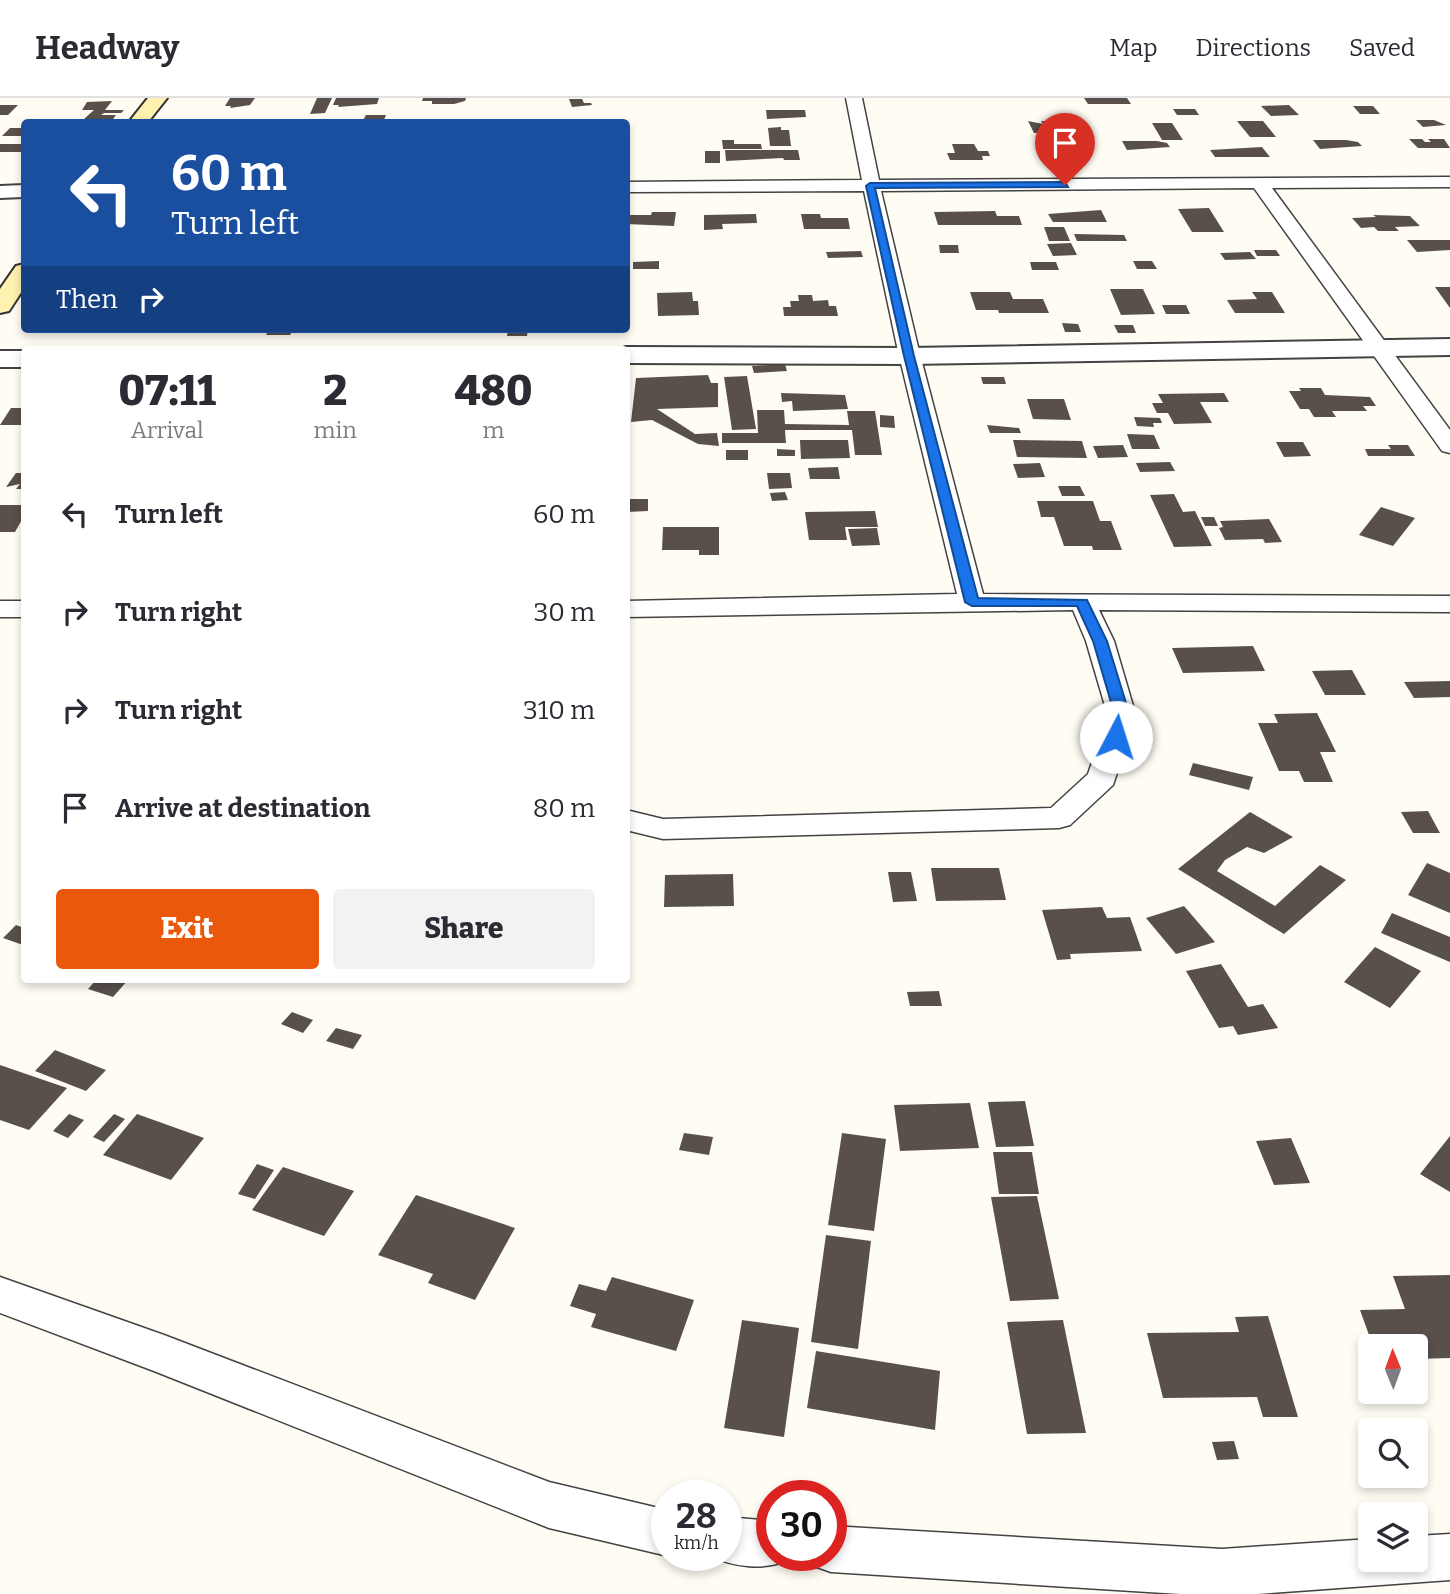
<!DOCTYPE html>
<html lang="en">
<head>
<meta charset="utf-8">
<style>
	:root { --surface:#fff; --page:#f2f2f3; --text:#2b2b33; --muted:#7c7c81; --line:#e1e1e2; --accent:#ea580c }
	body { margin:0; font-family:Bitter,serif; background:var(--page); color:var(--text); height:100vh; display:flex; flex-direction:column; font-size:26px; white-space:nowrap }
	* { box-sizing:border-box; margin:0 }
	p { font-size:23px; color:var(--muted) }
	.icon { flex:none; width:38px; height:38px; fill:none; stroke:currentColor; stroke-width:2; stroke-linecap:round; stroke-linejoin:round }
	.map { position:relative; flex:1; overflow:hidden }
	.panel { position:absolute; left:21px; top:248px; width:609px; height:637px; display:flex; flex-direction:column; background:var(--surface); border-radius:7px; box-shadow:0 4px 10px #0003 }
	.panel>* { flex:none }
	.guide { position:absolute; left:21px; top:21px; width:609px; height:214px; border-radius:7px; box-shadow:0 4px 10px #0003; background:#1a4fa0; color:#fff; overflow:hidden }
	.needle { width:46px; rotate:359deg }
	.controls { position:absolute; left:1358px; top:1236px; display:grid; gap:14px }
	.controls a { display:grid; place-items:center; width:70px; height:70px; border-radius:7px; background:var(--surface); box-shadow:0 4px 10px #0003; font-size:35px }
	.speed { position:absolute; left:651px; top:1382px; display:flex; gap:14px; font-size:35px; font-weight:700; text-align:center }
	.speed>* { display:grid; place-content:center; width:91px; height:91px; border-radius:50%; background:var(--surface); box-shadow:0 4px 10px #0003; line-height:1 }
	.speed small { font-size:18px; font-weight:400 }
	.speed .limit { border:10px solid #d22; background:#fff; color:#111 }
	.pin { position:absolute; display:grid; place-items:center; width:60px; height:60px; color:#fff; margin:-72px -30px; border-radius:50% 50% 50% 0; rotate:-45deg; box-shadow:0 0 7px #0007 }
	.pin .icon { rotate:45deg }
	.me { position:absolute; width:77px; margin:-38px; rotate:5deg; stroke-linejoin:round; filter:drop-shadow(0 0 5px #0008) }
	.turn { display:flex; align-items:center; gap:24px; height:147px; padding:0 35px; font-size:32px }
	.turn .icon { width:91px; height:91px; stroke-width:2.5 }
	.turn b { display:block; font-size:49px; line-height:60px }
	.then { display:flex; align-items:center; height:66px; padding:0 35px; background:#0003; gap:14px; font-size:26px }
	.eta { display:flex; justify-content:space-evenly; align-items:center; height:119px; text-align:center }
	.eta b { font-size:42px; font-weight:800; line-height:49px }
	.button { display:flex; gap:14px; margin-top:auto; padding:14px 35px }
	.button a { flex:1; height:80px; border-radius:7px; background:var(--accent); color:#fff; font-size:28px; font-weight:800; line-height:80px; text-align:center }
	.button a+a { background:var(--page); color:var(--text) }
	ul { padding:0; list-style:none }
	li { display:flex; align-items:center; gap:21px; height:98px; padding:0 35px }
	li div { flex:1 }
	li b { display:block; font-size:26px }
	li em { font-style:normal }
	header { display:flex; align-items:center; gap:42px; box-sizing:border-box; height:98px; padding:0 35px; background:var(--surface); border-bottom:2px solid var(--line) }
	header strong { font-size:33px }
	nav { display:flex; gap:38px; margin-inline-start:auto; font-size:24px }
	.map>svg:first-child { display:block }
</style>
</head>
<body>
<header>
<strong>Headway</strong>
<nav><a>Map</a><a>Directions</a><a>Saved</a></nav>
</header>
<div class="map">
<svg width="1450" height="1496" viewBox="0 0 1450 1496">
	<rect width="100%" height="100%" fill="#fffcf4"/>
	<path fill="#59504c" d="M230,0h25l-5,7 -20,3 1,-2h-6z
		M317,0h15l-7,15 -15,1z
		M336,0h43l-2,6 -39,3 1,-2h-6z
		M423,0h43l-1,3 -11,3h-22v-3h-10z
		M1084,0h43l4,6h-43z
		M569,1h13l2,4h7l1,2 -20,2z
		M112,3l-7,9h19l-3,3h-17l-3,2h15l-3,4h-29l10,-9h-12l5,-8z
		M0,7h18l-10,10h-8z
		M1289,7l10,10 -28,1 -10,-10z
		M1353,8h20l7,8h-20z
		M1173,11h22l4,6h-22z
		M766,12h39l1,7 -39,2z
		M366,17h20l-3,7h-21z
		M1416,22h18l12,5 -23,2z
		M1028,23l15,3 -2,-3h36l7,3 5,8 -55,1z
		M1237,23h26l13,16h-26z
		M1152,25h20l11,17h-21z
		M781,29v3h8l2,16h-21l-2,-18z
		M10,30h14v8h-22z
		M1409,41h13l3,3h6l-3,-3h16l6,9h-32z
		M722,42h12v4h27l1,5h-39z
		M1313,42h33l12,2 4,4 -42,3z
		M1122,43h35l10,2 3,4 -43,3z
		M0,46h24v8h-24z
		M952,46h22l4,7h10l2,5h-8l1,4h-33l-3,-7h8z
		M1262,49l8,10h-55l-5,-7z
		M725,52h73l2,10h-16l-1,-2 -57,3z
		M705,53h15v12h-15z
		M1209,110l15,24h-32l-14,-23z
		M1101,112l6,12h-54l-5,-8z
		M995,113l2,5h22l3,9h-84l-4,-13z
		M652,114h24l-2,14 -48,-2v-9h25z
		M756,116l1,9 -35,1 1,5 -19,1v-15z
		M801,116h19l1,4h27l2,11h-46z
		M1373,117l37,1 10,10 -25,1 4,4h-21l-4,-4 -13,1 -9,-10 24,-1z
		M1044,129h20l6,14h-21z
		M1074,136l50,1 3,6h-50z
		M1407,142h43v10l-33,2z
		M1071,145l6,12 -24,1 -6,-12z
		M939,147h19l1,8h-19z
		M1254,152h22l4,6h-23z
		M861,153l2,6 -35,1 -2,-6z
		M1250,154l6,7 -31,1 -5,-7z
		M659,163v8h-26v-7z
		M1133,163h19l5,8h-20z
		M1030,164h26l3,8h-27z
		M1435,189h15v21z
		M1110,191h33l12,25 -34,1z
		M692,194l1,9h5l1,14 -41,1 -1,-23z
		M970,194h40l3,7h30l6,14h-50l-1,-3h-22z
		M1252,194h20l13,21h-50l-8,-13 30,-1z
		M798,197h14l1,6 15,-1 1,6h7l2,10h-54l-1,-9h8l-1,-6h9z
		M1162,207h24l4,9h-24z
		M1062,225l16,1 3,8h-16z
		M1114,227h19l3,8h-18z
		M269,231h25l-4,6h-24z
		M508,231h20l-1,7h-20z
		M785,266l2,7 -33,2 -2,-7z
		M708,277l3,8h7v24l-61,2 38,25 22,-1 2,13 -21,-2 -46,-24 -21,2 5,-44z
		M747,278l9,53 -24,1 -8,-53z
		M981,279h23l2,7h-23z
		M1299,290h22l4,7 45,2 6,9h-13l4,5h-35l4,6h-22l-5,-8h-9l-11,-18h12z
		M781,295l64,2 3,14 -55,2 -1,-10 -10,1z
		M1224,295l5,9h-29l12,21 -38,1 -6,-11h-11l-5,-10h11l-5,-9z
		M1027,301h37l7,21 -38,-1z
		M11,310h13v17h-24z
		M757,312h27l1,14 64,1 -2,-14h28l7,44h-27l-3,-25h-67l1,13h-64v-10h36z
		M880,317l14,1 1,12 -15,-1z
		M1134,319l26,1 2,5h-9l1,4 -17,-1z
		M987,327l32,3 2,5h-31z
		M1127,336l27,1 6,14h-28z
		M800,342h48l2,18 -49,1z
		M1013,342l69,1 5,17 -70,-1z
		M1276,344h27l8,14 -27,1z
		M1123,347l5,12 -30,1 -5,-12z
		M1388,347h20l7,11h-47l-3,-7h26z
		M777,351l18,1v6h-18z
		M726,352h22v10h-22z
		M1170,364l5,9 -35,1 -4,-9z
		M1040,365l5,14 -27,1 -5,-14z
		M838,369l2,12h-30l-2,-11z
		M16,375h8v16h-8l4,-5 -14,3z
		M767,375h23l2,15 -23,1z
		M1058,388h22l5,10h-23z
		M785,394l3,8 -16,1 -2,-8z
		M1174,396l9,18 12,-1 17,35 -38,1 -24,-52z
		M627,401h21v12l-21,1z
		M1037,403h56l7,20h11l11,29h-29l-1,-4h-28l-10,-29h-13z
		M0,407h24v11l-9,16h-15z
		M1381,409l34,11 -22,28 -34,-11z
		M875,413l3,16h-33l2,13h-38l-4,-28z
		M1201,419h13l4,9h-13z
		M1269,421l13,23 -17,1 -2,-4 -38,1 -6,-12 4,-1 -3,-6z
		M663,429h56v28h-20v-5h-37z
		M877,430l3,17 -28,1 -4,-17z
		M1253,548l12,25 -82,2 -11,-25z
		M1352,572l14,25h-41l-13,-24z
		M1450,583v16l-36,1 -10,-16z
		M1317,615l19,39h-16l13,30h-29l-5,-11h-20l-21,-48h20l-4,-9z
		M1193,665l60,14 -4,13 -60,-15z
		M1428,713l12,22h-27l-12,-21z
		M1250,714l43,25 -29,16 -17,-6 -22,13 -8,11 58,35 45,-41 26,15 -62,54 -106,-65z
		M1427,765l23,10v40l-42,-18z
		M931,770h68l7,32 -70,1z
		M888,774h23l6,29 -24,1z
		M733,776l1,32 -70,1 1,-32z
		M1184,808l31,36 -39,12 -30,-36z
		M1102,809l5,11 23,-1 12,34 -72,3 1,5 -14,1 -15,-50z
		M1392,815l58,24v25l-69,-29z
		M16,827l8,3 -1,17 -20,-7z
		M1375,849l46,24 -31,37 -46,-26z
		M1221,866l27,43 15,-3 15,24 -40,7 -5,-9 -14,2 -33,-57z
		M96,882h32l-15,17 -25,-8z
		M939,893l3,15h-32l-3,-14z
		M292,914l21,8 -10,13 -22,-9z
		M336,930l26,7 -9,14 -27,-8z
		M55,952l51,20 -20,21 -51,-20z
		M0,967l67,23 -38,42 -29,-10z
		M1025,1003l9,45 -38,1 -8,-45z
		M970,1005l9,45 -79,3 -6,-46z
		M69,1016l15,6 -16,18 -15,-7z
		M114,1016l11,5 -21,23 -11,-5z
		M137,1016l67,24 -33,42 -68,-25z
		M684,1035l29,4 -4,18 -30,-5z
		M842,1035l44,6 -12,92 -46,-6z
		M1450,1038v56l-30,-18z
		M1291,1040l19,45 -36,2 -18,-44z
		M993,1054h39l7,42h-40z
		M257,1066l17,6 -19,29 -17,-5z
		M283,1069l71,24 -30,45 -72,-26z
		M416,1097l99,33 -40,72 -47,-17 5,-9 -55,-19z
		M1037,1098l22,103 -49,2 -19,-104z
		M826,1137l45,6 -13,108 -47,-7z
		M1450,1177v83l-34,1v-13h-43l-13,-36 45,-1 -12,-33z
		M612,1179l82,23 -18,51 -85,-24 5,-13 -26,-8 9,-22 27,7z
		M1268,1218l30,101h-35l-6,-20 -94,1 -16,-65 92,-1 -4,-15z
		M742,1222l57,8 -15,109 -60,-9z
		M1063,1222l23,113 -59,1 -20,-112z
		M816,1253l124,20 -5,59 -128,-22z
		M1234,1343l5,18 -22,1 -5,-18z"/>
	<g fill="none" stroke-linecap="round" stroke-linejoin="round">
		<g stroke="#434343" stroke-width="3">
			<path id="minor" d="M846,0h16l17,82 571,-3v10l-178,1 178,242v23l-8,-2 -188,-263 -373,3 38,160 64,243 467,2v16l-351,-2 15,31 22,75 -23,69 -43,40 -11,3 -396,11 -37,-9v-20l37,9 388,-11 37,-34 20,-58 -22,-75 -13,-31 -447,7v-16l331,-7 -59,-243 -34,-160 -238,1v-10l236,-2z
				M0,503h24v16h-24z
				M0,1179l164,58 385,147 118,28 1,46 -119,-28 -395,-157 -154,-58z
				M726,1419l46,4v35h18l-2,4c-24,11 -54,7 -78,-4h16z
				M831,1428l391,23 148,-10v20h46v-23l34,-2v46l-193,14h-77l-349,-22 -17,-6 -4,-10h21z"/>
		</g>
		<g stroke="#434343" stroke-width="4">
			<path id="tertiary" d="M24,87v12l-24,1v-12z
				M1450,241v16l-541,9 -283,-1v-13h-9l9,-3 283,1z
				M0,253h24v16h-24z"/>
		</g>
		<g stroke="#323232" stroke-width="4">
			<path id="secondary" d="M148,0h19l-19,24h-19z
				M24,166v24l-15,23 -9,2v-24l16,-23z"/>
		</g>
		<use href="#minor" fill="#fff" fill-rule="evenodd"/>
		<use href="#tertiary" fill="#fff" fill-rule="evenodd"/>
		<use href="#secondary" fill="#fff1af" fill-rule="evenodd"/>
	</g>
	<path fill="#1a73e8" stroke="#114b97" stroke-width="2" d="M1065,84l3,5 -193,1 39,168 64,242 109,2 20,41 23,75 -7,21 -7,5 -8,-5 7,-21 -22,-75 -16,-35h-105l-7,-4 -61,-246 -38,-170 4,-3z"/>
</svg>
<div class="controls">
<a><svg class="needle" viewBox="-14 -14 28 28"><path d="M0-13l5 13h-10z" fill="#e53935"/><path d="M0 13l5-13h-10z" fill="#7c7c81"/></svg></a>
<a><svg class="icon" aria-label="search" viewBox="0 0 24 24"><circle cx="10" cy="10" r="6"/><path d="M15 15l6 6"/></svg></a>
<a><svg class="icon" aria-label="layers" viewBox="0 0 24 24"><path d="M12 4l9 5-9 5-9-5zM3 14l9 5 9-5"/></svg></a>
</div>
<div class="speed"><div>28<small>km/h</small></div><div class="limit">30</div></div>
<div class="pin" style="left:1065px;top:87px;background:#d93025"><svg class="icon" aria-label="arrive" viewBox="0 0 24 24"><path d="M6 21V4h12l-3 4 3 4H6"/></svg></div>
<svg class="me" style="left:1116px;top:639px" viewBox="-20 -20 40 40"><circle r="19" fill="#fff"/><path d="M0-13L10 11 0 6-10 11z" fill="#1a73e8"/></svg>
<div class="guide">
<div class="turn"><svg class="icon" aria-label="left" viewBox="0 0 24 24"><path d="M17 20v-9H6M10 6l-5 5 5 5"/></svg><div><b>60 m</b>Turn left</div></div>
<div class="then">Then<svg class="icon" aria-label="right" viewBox="0 0 24 24"><path d="M7 20v-9h11M14 6l5 5-5 5"/></svg></div>
</div>
<section class="panel">
<div class="eta">
<div><b>07:11</b><p>Arrival</p></div>
<div><b>2</b><p>min</p></div>
<div><b>480</b><p>m</p></div>
</div>
<ul>
<li><svg class="icon" aria-label="left" viewBox="0 0 24 24"><path d="M17 20v-9H6M10 6l-5 5 5 5"/></svg><div><b>Turn left</b></div><em>60 m</em></li>
<li><svg class="icon" aria-label="right" viewBox="0 0 24 24"><path d="M7 20v-9h11M14 6l5 5-5 5"/></svg><div><b>Turn right</b></div><em>30 m</em></li>
<li><svg class="icon" aria-label="right" viewBox="0 0 24 24"><path d="M7 20v-9h11M14 6l5 5-5 5"/></svg><div><b>Turn right</b></div><em>310 m</em></li>
<li><svg class="icon" aria-label="arrive" viewBox="0 0 24 24"><path d="M6 21V4h12l-3 4 3 4H6"/></svg><div><b>Arrive at destination</b></div><em>80 m</em></li>
</ul>
<div class="button"><a>Exit</a><a>Share</a></div>
</section>
</div>
</body>
</html>
